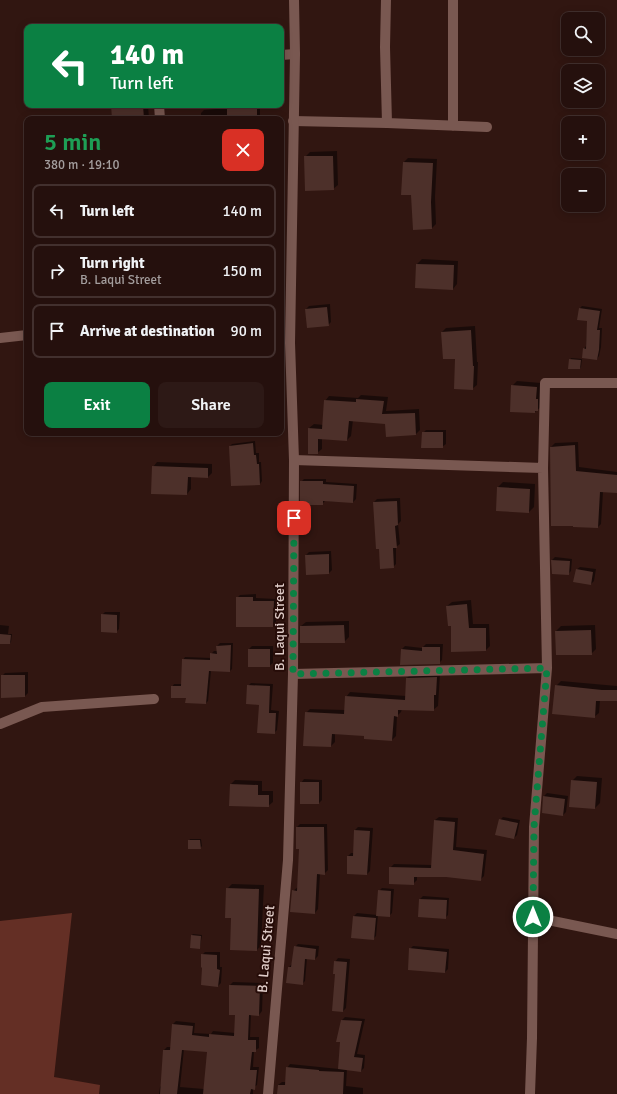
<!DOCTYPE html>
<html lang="en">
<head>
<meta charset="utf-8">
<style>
	:root { --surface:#25100d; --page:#2d1916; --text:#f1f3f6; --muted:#a39d9d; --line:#42302e; --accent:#0b8043 }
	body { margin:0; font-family:Signika,sans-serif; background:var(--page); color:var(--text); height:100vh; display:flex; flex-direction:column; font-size:15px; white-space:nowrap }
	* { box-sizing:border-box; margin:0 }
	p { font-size:13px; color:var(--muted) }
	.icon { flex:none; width:22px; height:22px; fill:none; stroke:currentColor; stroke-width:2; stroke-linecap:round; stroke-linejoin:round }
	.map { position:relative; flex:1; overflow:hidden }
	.drawer { position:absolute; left:24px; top:116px; width:260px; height:320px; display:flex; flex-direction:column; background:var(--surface); border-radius:8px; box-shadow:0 2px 10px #0003,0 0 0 1px var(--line) }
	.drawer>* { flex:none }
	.banner { position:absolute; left:24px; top:24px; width:260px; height:84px; border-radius:8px; box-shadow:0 2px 10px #0003,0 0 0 1px var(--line); background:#0b8043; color:#fff; overflow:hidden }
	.fabs { position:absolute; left:561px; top:12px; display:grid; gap:8px }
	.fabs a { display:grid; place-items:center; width:44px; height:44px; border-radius:8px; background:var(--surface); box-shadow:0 2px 10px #0003,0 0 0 1px var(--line); font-size:20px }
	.pin { position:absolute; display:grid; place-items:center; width:34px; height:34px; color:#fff; margin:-17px; border-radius:8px; box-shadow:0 2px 6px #0006 }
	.me { position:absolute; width:44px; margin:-22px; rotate:0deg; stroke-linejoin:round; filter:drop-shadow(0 0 3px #0008) }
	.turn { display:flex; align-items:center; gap:14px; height:84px; padding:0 20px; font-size:18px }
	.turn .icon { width:52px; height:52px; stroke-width:2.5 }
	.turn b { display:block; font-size:28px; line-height:34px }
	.round { display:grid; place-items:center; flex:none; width:42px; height:42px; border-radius:8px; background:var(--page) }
	.overview { display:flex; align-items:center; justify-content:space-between; height:68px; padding:0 20px }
	h1 { font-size:24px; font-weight:600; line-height:30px; color:#1e9e55 }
	.cta { display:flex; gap:8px; margin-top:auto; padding:8px 20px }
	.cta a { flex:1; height:46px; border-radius:8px; background:var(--accent); color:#fff; font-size:16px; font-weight:600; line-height:46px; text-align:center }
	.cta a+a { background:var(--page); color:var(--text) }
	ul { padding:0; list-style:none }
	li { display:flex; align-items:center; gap:12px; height:54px; margin:0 8px 6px; padding:0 12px; border:2px solid var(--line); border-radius:8px }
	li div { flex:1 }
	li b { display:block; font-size:15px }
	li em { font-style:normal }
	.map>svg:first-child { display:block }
</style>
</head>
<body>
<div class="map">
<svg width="617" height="1094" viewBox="0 0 617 1094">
	<rect width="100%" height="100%" fill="#311611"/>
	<path fill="#642f25" d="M72,913l-18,164 46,8 -1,9h-99v-173z"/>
	<path fill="#0007" fill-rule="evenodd" d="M112,105h36l1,14h-36z
		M230,105h30v14h-59v-6l3,-3 24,-2z
		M337,151l1,34 -5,4 -28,-32 5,-5z
		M408,158l29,1 -2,38 1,27 -4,4 -20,-34h-10l2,-32z
		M422,259l36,2 -1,23 -4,5 -37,-2 1,-23z
		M330,304l1,18 -3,3 -22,-16 3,-3z
		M582,306l20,3 -3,19h3l-1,19 -2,9 -2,3 -13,-10 2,-3 2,-26 -9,-11z
		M475,326l2,36h1l-1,23 -5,4 -30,-57 4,-4z
		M571,358l11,1 -1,8 -1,1 -10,-8z
		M517,381l24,2 1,23 -7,6 -23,-26z
		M361,395l27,2 -2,14 33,-2 1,21 -4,4 -30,-11 -33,-3 -2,16 -4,4 -25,-1v10l-5,4 -8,-25 5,-4 10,1 1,-24 4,-5 29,2z
		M426,430h20v14l-4,3 -19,-14z
		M255,441l1,12h3v9h2l1,19 -2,3 -30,-38 2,-2z
		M578,442l1,25 38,5v20h-14l-2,32 -3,3 -47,-80 4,-4z
		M157,462l55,2v9l-4,4 -17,-1v13l-4,5 -34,-27z
		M304,479h22v3l31,2 -1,15 -3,3 -28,-1 -3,3 -21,-22z
		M503,482l32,2 -1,23 -5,5 -31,-25z
		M400,498l1,23 -3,3 2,20 -4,3v17l-3,3 -13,-19h-3l-3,-46 3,-3z
		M331,551l1,19 -3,3 -23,-18 3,-3z
		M555,557l17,2 -1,12 -3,3 -16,-14z
		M580,567l16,2 -2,12 -3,3 -15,-14z
		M256,594v4l20,1v24l-3,3 -36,-28 3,-3z
		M471,600l2,24h16l1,22 -4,4 -34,-25 -5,-19 5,-4z
		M105,612h15l-1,17 -3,3 -14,-17z
		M349,621v16l-5,5 -43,-16 5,-4z
		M0,625l9,1 -1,8h4l-1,8 -1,1h-10z
		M595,625l1,24 -5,5 -35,-23 5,-5z
		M220,643h13l-1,26 -2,2h-19l-3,30 -2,2 -19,-6 -15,-10 2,-3h8l1,-24 2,-3 26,1v-4l3,-3h4l-1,-5z
		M426,644h17l-1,16 -3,3 -37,-14 3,-3 17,2z
		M252,646h21v17l-4,3h-20v-17z
		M28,672v21l-3,3 -23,1v-21l3,-3z
		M411,674h29l-2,32 -5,4 -31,-1 -1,3 -4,4 -1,20 -4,4 -27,-5 -30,-1v8l-4,4 -25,-33 4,-4 35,1 1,-13 4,-5 56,4 1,-18z
		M561,681l56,5v14h-17l-1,13 -5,4 -38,-31z
		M251,683l22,1 -2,26 8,1 -2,19 -3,3 -14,-29 -12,-18z
		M577,776l25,2 -2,25 -5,5 -23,-27z
		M304,779l18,1v20l-3,3 -18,-20z
		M235,780l27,1v10h11v11l-5,4 -37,-22z
		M547,793l21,3 -2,16 -3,3 -19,-19z
		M439,817l19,1 -2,29 31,3 -3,26 -4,4 -33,-4h-30v4l-4,4 -23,-16 4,-4 38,1 3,-45z
		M503,817l17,3 -3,15 -3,3 -14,-18z
		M300,824h27l1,46 -4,4h-4l-2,35 -3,4 -22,-22 5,-4 3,-39 -4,-21z
		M358,827l15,1 -3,43 -3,3 -19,-1v-17l3,-3h3l1,-23z
		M190,839h11l1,7 -2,2 -11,-7z
		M232,884l32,1 -3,60 -4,5 -25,-33 -5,-28z
		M382,888l12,1 -2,24 -3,3 -11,-1 -2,21 -3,3 -21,-2 2,-21 3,-3 20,2 2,-24z
		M423,896l26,2 -1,17 -3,3 -25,-19z
		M193,934l9,1 -2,12 -1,1 -7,-13z
		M298,944l21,2 -1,10 -3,3 -8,-1 -2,23 -3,3 -13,-17 3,-3 3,-17z
		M413,946l36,3 -1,20 -3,3 -35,-23z
		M205,952h15v15h2l-1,16 -3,3 -15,-19 -1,-12z
		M338,958l12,1 -4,49 -3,3 -8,-49z
		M233,982l30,1 -1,28 -3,4 -8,-1 -1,23h9v11l-5,3 -1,16h6l-2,18 -4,3v6h-94l1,-7 2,-2 2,-35 3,-3h4l2,-23 3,-3 19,2 -1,10 17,1 2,-3 22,2 1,-19 -6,-29zM184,1049l24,2 -4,38 -24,-2z
		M345,1017l20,2 -8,35 8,1 -1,13 -3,3 -14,-2 -1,17 17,2v6h-85v-9l4,-3h4l1,-14 3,-4 49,5 3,-49z"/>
	<path fill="#4d302a" d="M111,105h32l1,14h-32z
		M227,106l30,1v12h-30z
		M304,156h29l1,34 -29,1z
		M403,162l30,1 -2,39 1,27 -19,1 -2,-35h-10z
		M416,264l38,1 -1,25 -38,-2z
		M327,307l2,19 -22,2 -2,-19z
		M579,308l21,3 -3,19h3l-1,20 -2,10 -15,-2 1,-10 3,1 1,-28 -10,-1z
		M471,330l2,36h1l-1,24 -19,-1 1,-30h-12l-2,-27z
		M569,359l12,1 -1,9h-12z
		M511,385l26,2 -1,12h2v12h-3v2l-25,-1z
		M356,399l28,2 -2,13 33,-1 1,22 -30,2 -1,-13 -36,-3 -2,20 -29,-2v15h-10v-26l14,1 2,-29 32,2z
		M422,432h21v16h-22z
		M253,443l1,12h2l1,9h2l1,21 -29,1 -2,-40z
		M575,445l1,26 41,4v18l-17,-1 -2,36 -25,-1v-1h-22l-1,-79z
		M152,466l56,2v10l-20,-1 -1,18 -36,-1z
		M300,481h23v3l31,2 -1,17 -30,-2v4h-23z
		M497,487l33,2 -1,24 -33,-2z
		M397,501l1,24 -3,1 2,22h-4l1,20 -14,1 -1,-20h-3l-3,-47z
		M329,554v20l-23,1 -1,-20z
		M551,560l19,1 -1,14 -17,-1z
		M576,569l17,3 -2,13 -18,-3z
		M236,597h17v4h21l-1,26h-37z
		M467,604l2,24h17v23l-35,1v-26h-3l-2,-20z
		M101,614l16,1v18l-16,-1z
		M344,625l1,18h-45v-17z
		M591,630l1,25h-36l-1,-24z
		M0,634l11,1 -1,9h-10z
		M231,645l-1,27 -21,-1 -3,33 -21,-1 1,-5h-15v-12h10l1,-27 28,1v-7l7,1 -1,-8z
		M422,647h18v17l-40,1 1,-16 21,2z
		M248,649h22v18h-22z
		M1,675h24v22l-24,1z
		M437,677l-1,18h-2v16l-36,-1v7l-4,-1 -2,25 -28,-2v-3l-32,-2 -1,13 -28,-1 2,-34 39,2 1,-18 60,4 1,-22z
		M247,685l23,1 -1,27h7l-1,21 -18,-1 2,-28 -13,-1z
		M555,685l47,5h15v11h-21l-1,17 -43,-4z
		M571,780l26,2 -2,27 -26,-2z
		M300,782h19v22h-19z
		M230,784l28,1v10h11v12l-40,-1z
		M543,796l22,3 -2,17 -21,-3z
		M499,819l19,4 -4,16 -19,-4z
		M434,820l21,2 -2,28 31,4 -3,27 -35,-4h-32v8l-25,-1v-17l42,1z
		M296,827h28l1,48 -8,-1 -2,40 -25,-2 2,-22 5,1 2,-42h-3z
		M354,830l16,1 -3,44 -20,-1v-18h6z
		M188,840h12l1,9h-13z
		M226,888l33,1 -2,62 -27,-1 1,-32h-6z
		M378,890l13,1 -1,26 -14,-1z
		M419,899l28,1 -1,19 -28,-2z
		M353,916l23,2 -2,22 -23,-2z
		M191,935l10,1 -1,13 -10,-1z
		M294,946l22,3 -1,11 -10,-1 -2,26 -17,-2 2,-16h3z
		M409,948l38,4 -2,21 -37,-3z
		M201,954l16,1v14l3,1 -2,17 -17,-2 1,-17 -1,-1z
		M334,961l13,1 -4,50 -11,-1 3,-37h-2z
		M229,985l31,1 -1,30 -10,-1 -1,25h8v12h-4l-2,18h7l-2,20 -4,-1 -1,5h-47l4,-42 -25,-2 -5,44h-17l3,-44h7l2,-26 21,2 -1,9 17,2v-3l25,2 1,-21h-6z
		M341,1020l21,1 -8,36 9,1 -2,14 -23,-3 2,-27h-4z
		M286,1067l33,3v1l25,1 -1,22h-66l1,-9h7z"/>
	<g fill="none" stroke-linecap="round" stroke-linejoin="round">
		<path stroke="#795851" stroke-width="10" d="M386,0l-1,47 2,76
			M281,55l14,-1
			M159,105l1,14
			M293,121l94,2 100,4
			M453,126v-126
			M0,338l27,-3
			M294,460l249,8
			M293,674l254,-6
			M0,724l42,-17 112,-8
			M533,917l84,17
			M530,1094l2,-56 2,-211 13,-159 -4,-200 2,-85h72"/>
		<path stroke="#795851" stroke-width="10" d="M268,1094l20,-234 5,-186 1,-214 -4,-117 5,-289 -1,-54"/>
	</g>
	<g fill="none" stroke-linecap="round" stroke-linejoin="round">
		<path stroke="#0b8043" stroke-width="7" stroke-dasharray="0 12.6" d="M294,518l-1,156 254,-6 -13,159 -1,90"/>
	</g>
	<g text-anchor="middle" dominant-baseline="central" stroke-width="4" stroke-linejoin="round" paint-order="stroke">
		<g font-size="14" fill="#dfccc8" stroke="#260c08">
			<text transform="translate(279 627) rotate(-90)">B. Laqui Street</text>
			<text transform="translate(266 949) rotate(-85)">B. Laqui Street</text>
		</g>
	</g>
</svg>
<div class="fabs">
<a><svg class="icon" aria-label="search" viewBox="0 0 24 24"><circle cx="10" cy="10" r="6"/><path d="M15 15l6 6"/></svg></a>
<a><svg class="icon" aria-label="layers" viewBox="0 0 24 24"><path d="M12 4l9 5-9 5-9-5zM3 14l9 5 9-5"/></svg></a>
<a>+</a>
<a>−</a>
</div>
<div class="pin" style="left:294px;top:518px;background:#d93025"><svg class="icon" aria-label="arrive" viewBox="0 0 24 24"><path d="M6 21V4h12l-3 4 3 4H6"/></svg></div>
<svg class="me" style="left:533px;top:917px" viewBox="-20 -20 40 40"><circle r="17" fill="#0b8043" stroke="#fff" stroke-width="3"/><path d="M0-11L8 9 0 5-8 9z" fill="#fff"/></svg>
<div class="banner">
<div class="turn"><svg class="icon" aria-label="left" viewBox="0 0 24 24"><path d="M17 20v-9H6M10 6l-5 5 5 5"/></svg><div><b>140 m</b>Turn left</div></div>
</div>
<section class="drawer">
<div class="overview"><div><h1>5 min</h1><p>380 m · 19:10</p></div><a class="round" style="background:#d93025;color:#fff"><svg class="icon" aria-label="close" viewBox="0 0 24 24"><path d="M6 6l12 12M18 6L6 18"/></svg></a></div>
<ul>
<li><svg class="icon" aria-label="left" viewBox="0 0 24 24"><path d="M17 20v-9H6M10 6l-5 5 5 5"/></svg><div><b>Turn left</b></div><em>140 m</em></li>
<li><svg class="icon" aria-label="right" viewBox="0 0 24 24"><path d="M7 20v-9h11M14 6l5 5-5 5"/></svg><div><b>Turn right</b><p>B. Laqui Street</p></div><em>150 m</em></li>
<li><svg class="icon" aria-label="arrive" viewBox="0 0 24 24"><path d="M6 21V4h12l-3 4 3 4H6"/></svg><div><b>Arrive at destination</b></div><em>90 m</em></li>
</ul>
<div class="cta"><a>Exit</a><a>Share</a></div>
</section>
</div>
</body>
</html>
